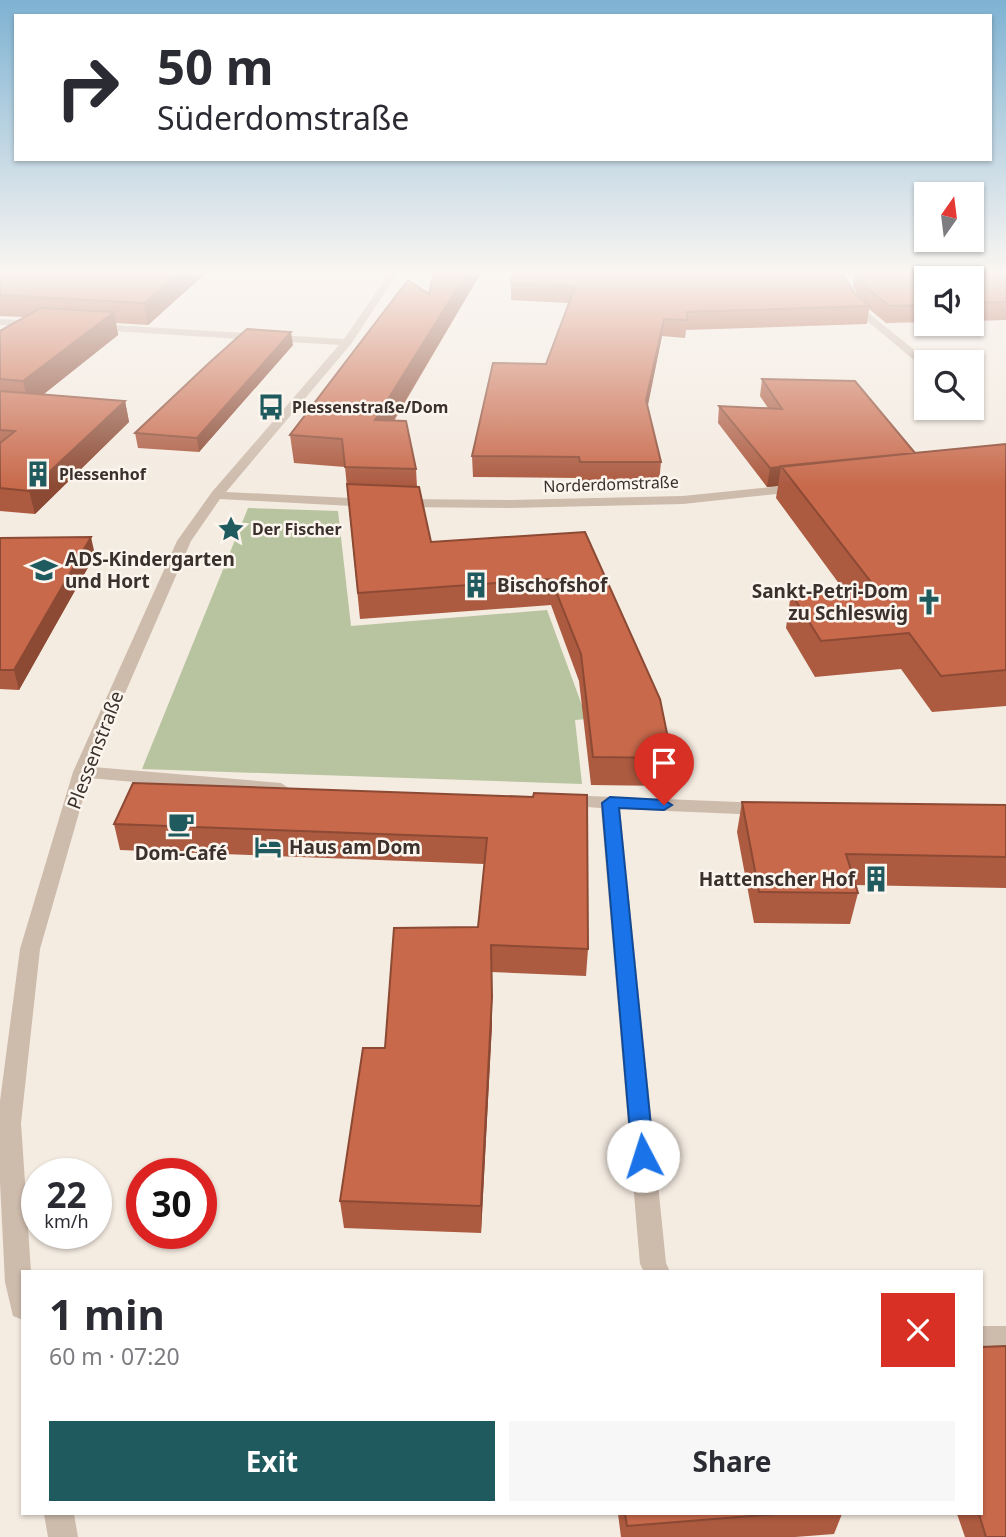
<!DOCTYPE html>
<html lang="en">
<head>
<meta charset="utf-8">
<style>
	:root { --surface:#fff; --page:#f7f7f7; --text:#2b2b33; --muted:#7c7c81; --accent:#1f5a5e }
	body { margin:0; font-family:"Noto Sans",sans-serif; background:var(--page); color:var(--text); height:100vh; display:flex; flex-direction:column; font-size:26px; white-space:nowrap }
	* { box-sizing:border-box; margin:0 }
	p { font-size:23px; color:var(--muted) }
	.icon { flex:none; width:38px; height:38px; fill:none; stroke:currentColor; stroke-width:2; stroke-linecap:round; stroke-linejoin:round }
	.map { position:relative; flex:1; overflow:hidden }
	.details { position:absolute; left:21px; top:1270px; width:962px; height:245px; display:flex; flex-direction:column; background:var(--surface); border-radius:0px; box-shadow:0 2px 5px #0004 }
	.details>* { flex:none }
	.guide { position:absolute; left:14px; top:14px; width:978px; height:147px; border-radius:0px; box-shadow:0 2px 5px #0004; background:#fff; color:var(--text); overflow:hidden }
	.needle { width:46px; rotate:14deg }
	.tools { position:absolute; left:914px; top:182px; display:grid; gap:14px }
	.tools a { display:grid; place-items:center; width:70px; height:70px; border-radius:0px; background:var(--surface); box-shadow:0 2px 5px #0004; font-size:35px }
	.speed { position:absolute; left:21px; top:1158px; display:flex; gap:14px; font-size:35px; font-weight:700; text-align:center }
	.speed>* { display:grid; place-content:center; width:91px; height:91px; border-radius:50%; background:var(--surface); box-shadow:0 2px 5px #0004; line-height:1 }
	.speed small { font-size:18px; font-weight:400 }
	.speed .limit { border:10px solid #d22; background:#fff; color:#111 }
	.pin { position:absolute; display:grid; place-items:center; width:60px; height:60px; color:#fff; margin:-72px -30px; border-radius:50% 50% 50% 0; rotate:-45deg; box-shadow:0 0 7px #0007 }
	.pin .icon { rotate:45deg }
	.me { position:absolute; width:77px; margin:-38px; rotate:355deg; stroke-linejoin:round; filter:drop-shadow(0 0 5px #0008) }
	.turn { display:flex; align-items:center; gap:24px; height:147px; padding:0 28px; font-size:32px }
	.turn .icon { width:91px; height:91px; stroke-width:2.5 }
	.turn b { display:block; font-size:49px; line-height:60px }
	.round { display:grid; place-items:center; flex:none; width:74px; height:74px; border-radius:0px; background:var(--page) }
	.head { display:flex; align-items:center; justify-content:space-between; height:119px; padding:0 28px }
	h1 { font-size:42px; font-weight:700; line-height:52px }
	.action { display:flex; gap:14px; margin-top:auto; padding:14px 28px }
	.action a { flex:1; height:80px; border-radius:0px; background:var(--accent); color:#fff; font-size:28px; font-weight:700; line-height:80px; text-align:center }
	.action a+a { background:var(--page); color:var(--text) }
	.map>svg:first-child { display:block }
</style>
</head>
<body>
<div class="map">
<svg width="1006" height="1537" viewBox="0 0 1006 1537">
	<rect width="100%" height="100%" fill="#f4ebe1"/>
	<path fill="#b8c4a0" d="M248,508l90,3 13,115 196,-16 40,109 -12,1 7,64 -440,-15z"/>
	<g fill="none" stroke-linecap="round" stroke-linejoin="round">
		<path fill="#cdbbac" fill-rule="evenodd" d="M391,271h8l-48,73 -125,148 144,7 6,4 -6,4 -150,-8 -29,42 -98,226 188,16 9,6 -9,6 -192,-17 -49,171 -19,174 10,149h-8v48l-10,-4 -8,-34 -5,-100v-81l20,-152 53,-177 104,-231 35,-49 127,-147 -243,-15 -5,-3 5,-3 248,15z
			M832,271h8l9,10 12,26 61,49v4h-8l-60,-50 -13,-28z
			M1006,272v6h-71l4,-3z
			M0,319l36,2 5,3 -5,3 -36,-2z
			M800,484l4,1v6l-121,13 -173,4 -112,-1 -6,-4 6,-4 112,1 173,-4z
			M564,795l199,8 9,6 -9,6 -143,-6 46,454 4,9h-26l-4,-8 -39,-456 -43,-3 -3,-4z
			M982,1326h24v26h-24z
			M44,1514h30l4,23h-30z"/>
	</g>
	<path fill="#ac5a40" d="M0,271h208l-60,54 -32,-2 2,12 -75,59 82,7 4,21 -94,92 -35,-3v-180l24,-14 -24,-1z
		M434,271h48l-88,150 22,48 1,18 14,55 154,-10 87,226 -3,28 -78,-1 -12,-104 -28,-76 -191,14 -15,-152 -51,-4 -4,-28 139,-141z
		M842,271h157l7,5v44l-35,1v-43h-45v44l-40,1 -17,-14 -2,15 -181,6 -1,8 -23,-2 -15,70 14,56 -2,21h-80v-5l-106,-1 -1,-21 74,-92 23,-61 -58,-3v-17l344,11 4,4 -6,-11 1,-12h-8z
		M293,345l-94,107 -61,-4 -3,-15z
		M762,379l153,74 91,-9v262l-74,6 -31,-43 -86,8 -29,-49 5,-35 52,-4 -67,-91 2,-12 -11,1 -49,-64 1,-17 49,2 -8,-12z
		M0,538l95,17 -76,135 -19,-1z
		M533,797l55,152 -2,27 -95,-4 1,52 -11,209 -137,-5 -4,-27 45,-153 93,-121 6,-63 -364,-14 -6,-26z
		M742,802l264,3v83l-151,-3 3,8 -8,31 -96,-1 -17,-91z
		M618,1514h224l-8,20 -39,3h-174z
		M957,1514h25l24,23h-41z"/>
	<path fill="#8c4a34" d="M182,271h26l-60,54 -4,-22z
		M468,271h14l-105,177 -2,-28z
		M114,312l4,23 -89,71 -6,-25z
		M664,319l-2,17 -17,84 1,-20z
		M291,332l2,13 -94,107 -2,-14z
		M125,401l4,21 -94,92 -6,-23z
		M781,467l-3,19 -11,1 3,-19z
		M91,537l4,18 -76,135 -5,-20z
		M492,997v27l-11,209v-27z"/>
	<path fill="#c8694b" stroke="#8c4a34" stroke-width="2" d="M0,271h182l-38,32 -144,-8z
		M434,271h34l-93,149 31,1 10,48 -71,-2 -3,-28 -52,-4 118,-155 21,14z
		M514,271h327l14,23 15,12 -183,6v8l-23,-1 -18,81 15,62h-81l-1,-5 -107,-1 21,-93 53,1 29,-77 -64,-4z
		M856,271h143l7,5v26l-35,1v-25h-45v27l-37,1 -23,-19z
		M41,308l73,4 -91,69 -23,-2v-48z
		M247,329l44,3 -94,106 -62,-5 74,-70z
		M762,379l93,2 60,72 -145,15 -51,-62 63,3z
		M0,391l125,10 -96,90 -29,-3v-45l15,-12 -15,-1z
		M1006,444v226l-65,6 -32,-43 -88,8 -30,-48 83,-7 -93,-120z
		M347,484l72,3 12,55 154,-10 75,167 12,59 -79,-1 -12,-103 -30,-75 -193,14z
		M91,537l-77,133h-14v-132z
		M133,783l400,14 1,-4 53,2 1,154 -97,-4 1,52 -11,209 -141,-5 23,-153h22l9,-120 84,-1 9,-89 -373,-14z
		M742,802l264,3v52l-160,-3 12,39 -99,-1z
		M1006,1346v191h-20l-7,-23h3v-167z
		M625,1514h153l-151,12z"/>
	<linearGradient id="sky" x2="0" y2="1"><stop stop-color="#7eb2d2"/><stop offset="0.56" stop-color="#faf6f2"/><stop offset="1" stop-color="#faf6f2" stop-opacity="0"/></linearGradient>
	<rect width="1006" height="486" fill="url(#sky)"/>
	<path fill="#1a73e8" stroke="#114b97" stroke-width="2" d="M610,797l54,3 8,5 -8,5 -45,-2 35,348 -3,7 -8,2 -8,-2 -3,-7 -30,-353z"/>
	<defs>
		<g id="bus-bare" transform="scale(2.1)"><path d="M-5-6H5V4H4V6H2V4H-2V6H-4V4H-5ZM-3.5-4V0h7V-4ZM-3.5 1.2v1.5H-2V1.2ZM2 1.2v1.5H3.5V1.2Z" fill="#1f5a5e" stroke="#fbf5ee" stroke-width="2.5" paint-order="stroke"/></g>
		<g id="building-bare" transform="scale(2.1)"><path d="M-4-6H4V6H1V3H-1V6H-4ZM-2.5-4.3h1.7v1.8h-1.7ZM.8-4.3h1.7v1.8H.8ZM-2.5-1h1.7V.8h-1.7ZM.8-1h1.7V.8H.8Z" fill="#1f5a5e" stroke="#fbf5ee" stroke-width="2.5" paint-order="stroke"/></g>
		<g id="sight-bare" transform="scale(2.1)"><path d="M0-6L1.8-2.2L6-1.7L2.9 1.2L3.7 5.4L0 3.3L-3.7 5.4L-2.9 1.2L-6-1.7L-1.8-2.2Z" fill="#1f5a5e" stroke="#fbf5ee" stroke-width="2.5" paint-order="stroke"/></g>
		<g id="school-bare" transform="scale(2.1)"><path d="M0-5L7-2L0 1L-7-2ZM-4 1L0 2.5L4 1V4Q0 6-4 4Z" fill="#1f5a5e" stroke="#fbf5ee" stroke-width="2.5" paint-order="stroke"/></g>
		<g id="church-bare" transform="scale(2.1)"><path d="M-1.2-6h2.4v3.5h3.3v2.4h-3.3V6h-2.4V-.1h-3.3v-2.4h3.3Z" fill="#1f5a5e" stroke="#fbf5ee" stroke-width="2.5" paint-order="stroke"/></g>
		<g id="cafe-bare" transform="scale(2.1)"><path d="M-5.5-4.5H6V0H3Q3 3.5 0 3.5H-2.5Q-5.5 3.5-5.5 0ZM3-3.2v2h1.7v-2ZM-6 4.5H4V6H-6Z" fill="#1f5a5e" stroke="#fbf5ee" stroke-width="2.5" paint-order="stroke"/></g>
		<g id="hotel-bare" transform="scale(2.1)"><path d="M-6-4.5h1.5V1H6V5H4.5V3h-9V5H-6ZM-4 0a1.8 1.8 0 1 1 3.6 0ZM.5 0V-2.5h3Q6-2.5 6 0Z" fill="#1f5a5e" stroke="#fbf5ee" stroke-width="2.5" paint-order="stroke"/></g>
	</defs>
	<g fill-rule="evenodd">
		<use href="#bus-bare" x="271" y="407"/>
		<use href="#building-bare" x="38" y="474"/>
		<use href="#sight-bare" x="231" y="529"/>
		<use href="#school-bare" x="44" y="570"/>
		<use href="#building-bare" x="476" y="585"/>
		<use href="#church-bare" x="929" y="602"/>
		<use href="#cafe-bare" x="181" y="824"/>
		<use href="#hotel-bare" x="268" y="847"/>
		<use href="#building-bare" x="876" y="879"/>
	</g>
	<g text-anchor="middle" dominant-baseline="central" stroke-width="5" stroke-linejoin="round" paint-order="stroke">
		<g font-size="16" font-weight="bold" fill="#3b302b" stroke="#fbf5ee" text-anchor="start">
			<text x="292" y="407">Plessenstraße/Dom</text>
			<text x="59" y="474">Plessenhof</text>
			<text x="252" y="529">Der Fischer</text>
		</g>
		<g font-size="16" fill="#3b302b" stroke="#fbf5ee">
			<text transform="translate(611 484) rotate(-2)">Norderdomstraße</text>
		</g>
		<g font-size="19" font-weight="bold" fill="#3b302b" stroke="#fbf5ee" text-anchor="start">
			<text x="65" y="559">ADS-Kindergarten<tspan x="65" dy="22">und Hort</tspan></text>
			<text x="497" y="585">Bischofshof</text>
			<text x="908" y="591" text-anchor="end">Sankt-Petri-Dom<tspan x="908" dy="22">zu Schleswig</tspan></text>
			<text x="289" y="847">Haus am Dom</text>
			<text x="181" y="853" text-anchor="middle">Dom-Café</text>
			<text x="855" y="879" text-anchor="end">Hattenscher Hof</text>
		</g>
		<g font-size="19" fill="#3b302b" stroke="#fbf5ee">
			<text transform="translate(95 750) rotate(-69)">Plessenstraße</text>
		</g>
	</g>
</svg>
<div class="tools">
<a><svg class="needle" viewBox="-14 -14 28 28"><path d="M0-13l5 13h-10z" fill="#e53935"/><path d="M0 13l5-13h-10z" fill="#7c7c81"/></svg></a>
<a><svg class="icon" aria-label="sound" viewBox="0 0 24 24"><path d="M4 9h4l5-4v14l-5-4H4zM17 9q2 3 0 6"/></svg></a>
<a><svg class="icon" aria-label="search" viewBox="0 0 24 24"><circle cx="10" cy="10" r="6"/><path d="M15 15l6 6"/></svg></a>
</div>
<div class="speed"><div>22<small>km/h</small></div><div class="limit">30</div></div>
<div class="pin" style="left:664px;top:805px;background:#d93025"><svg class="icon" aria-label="arrive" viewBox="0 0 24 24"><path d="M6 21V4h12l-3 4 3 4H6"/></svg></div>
<svg class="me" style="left:643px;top:1156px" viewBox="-20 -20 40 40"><circle r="19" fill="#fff"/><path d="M0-13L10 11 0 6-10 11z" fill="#1a73e8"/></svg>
<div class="guide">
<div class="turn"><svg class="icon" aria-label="right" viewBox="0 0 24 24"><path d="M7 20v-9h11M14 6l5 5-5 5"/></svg><div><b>50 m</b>Süderdomstraße</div></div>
</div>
<section class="details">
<div class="head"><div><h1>1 min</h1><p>60 m · 07:20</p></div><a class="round" style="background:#d93025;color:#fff"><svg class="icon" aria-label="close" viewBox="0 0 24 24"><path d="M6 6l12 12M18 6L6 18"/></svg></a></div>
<div class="action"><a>Exit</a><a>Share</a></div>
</section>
</div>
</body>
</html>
